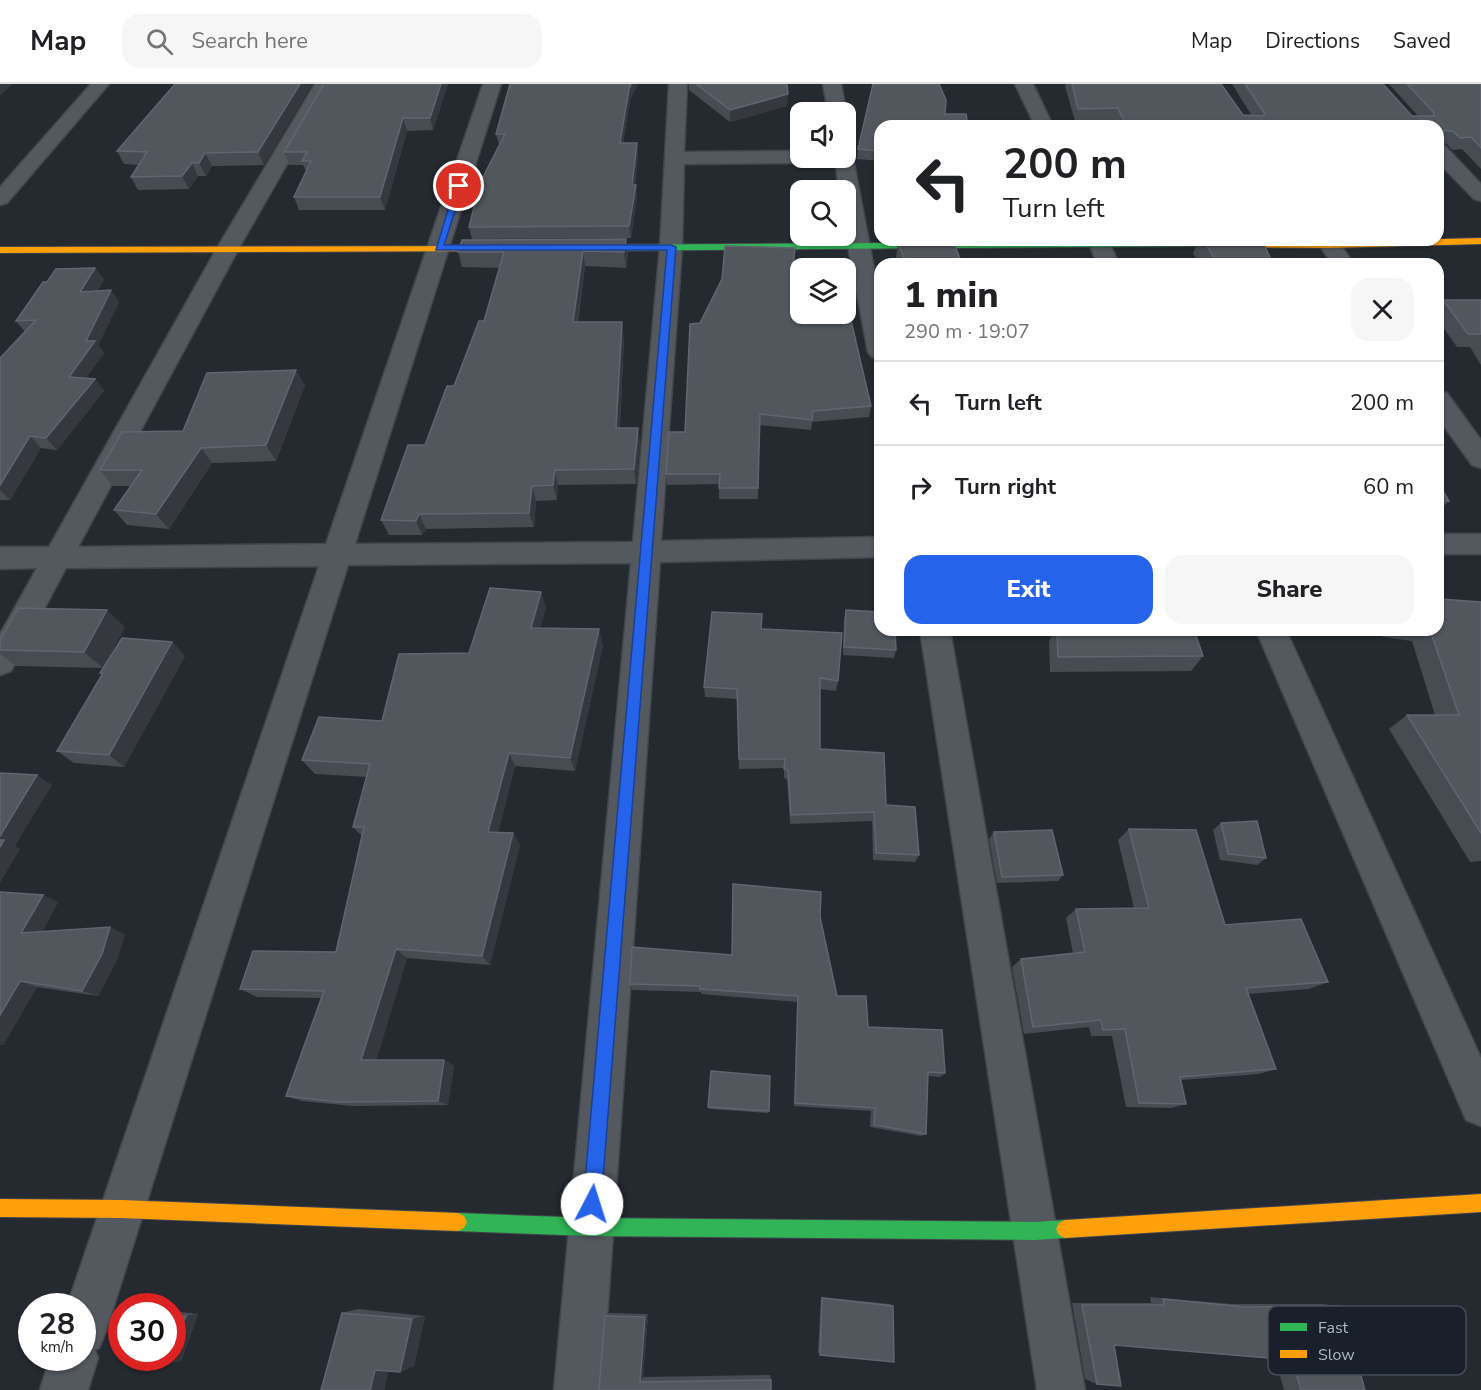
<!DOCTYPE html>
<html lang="en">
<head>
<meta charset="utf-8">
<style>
	:root { --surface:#fff; --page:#f6f6f6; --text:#202124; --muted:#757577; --line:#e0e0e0; --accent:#2563eb }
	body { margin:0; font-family:"Nunito Sans",sans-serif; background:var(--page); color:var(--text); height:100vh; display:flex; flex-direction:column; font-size:22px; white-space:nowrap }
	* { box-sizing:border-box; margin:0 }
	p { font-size:20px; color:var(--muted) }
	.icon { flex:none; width:33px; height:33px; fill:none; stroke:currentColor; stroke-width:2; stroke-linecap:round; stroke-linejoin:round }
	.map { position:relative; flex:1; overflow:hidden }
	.sheet { position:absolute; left:874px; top:174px; width:570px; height:378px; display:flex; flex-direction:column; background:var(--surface); border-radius:18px; box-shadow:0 2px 4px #0004 }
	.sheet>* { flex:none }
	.banner { position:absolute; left:874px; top:36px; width:570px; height:126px; border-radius:18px; box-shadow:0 2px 4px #0004; background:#fff; color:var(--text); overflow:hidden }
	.fabs { position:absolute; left:790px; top:18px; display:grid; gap:12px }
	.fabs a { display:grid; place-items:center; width:66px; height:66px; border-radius:12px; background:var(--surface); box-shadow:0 2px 4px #0004; font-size:30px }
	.speed { position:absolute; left:18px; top:1209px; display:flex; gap:12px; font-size:30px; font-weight:700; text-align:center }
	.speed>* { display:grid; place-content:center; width:78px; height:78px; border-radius:50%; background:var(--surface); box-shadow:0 2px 4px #0004; line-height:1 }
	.speed small { font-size:15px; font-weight:400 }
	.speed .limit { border:9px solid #d22; background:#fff; color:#111 }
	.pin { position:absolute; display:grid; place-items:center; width:51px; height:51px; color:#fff; margin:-26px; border:3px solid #fff; border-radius:50%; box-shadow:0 2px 6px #0007 }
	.me { position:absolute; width:66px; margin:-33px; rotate:5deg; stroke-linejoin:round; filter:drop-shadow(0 0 4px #0008) }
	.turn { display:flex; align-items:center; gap:21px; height:126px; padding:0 30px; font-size:27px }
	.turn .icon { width:78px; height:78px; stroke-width:2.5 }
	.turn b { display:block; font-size:42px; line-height:51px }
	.round { display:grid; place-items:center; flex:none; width:63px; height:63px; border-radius:18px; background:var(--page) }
	.overview { display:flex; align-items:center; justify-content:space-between; height:102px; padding:0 30px }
	h1 { font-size:36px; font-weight:800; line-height:45px }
	.primary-button { display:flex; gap:12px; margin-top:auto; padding:12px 30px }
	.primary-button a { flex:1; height:69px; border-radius:18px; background:var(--accent); color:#fff; font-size:24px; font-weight:800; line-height:69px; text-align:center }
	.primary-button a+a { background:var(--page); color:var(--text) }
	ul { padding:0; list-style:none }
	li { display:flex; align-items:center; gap:18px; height:84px; padding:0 30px; border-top:2px solid var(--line) }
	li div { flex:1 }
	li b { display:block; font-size:22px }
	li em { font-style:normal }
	header { display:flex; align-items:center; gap:36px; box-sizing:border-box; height:84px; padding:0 30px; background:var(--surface); border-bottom:2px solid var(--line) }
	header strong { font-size:28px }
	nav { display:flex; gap:33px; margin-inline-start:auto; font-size:21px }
	.search { width:420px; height:54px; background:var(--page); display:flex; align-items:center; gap:15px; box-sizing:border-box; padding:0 21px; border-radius:18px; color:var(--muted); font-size:22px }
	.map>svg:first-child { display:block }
</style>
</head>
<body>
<header>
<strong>Map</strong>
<div class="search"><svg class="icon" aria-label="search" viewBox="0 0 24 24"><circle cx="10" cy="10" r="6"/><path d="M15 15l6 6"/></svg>Search here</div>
<nav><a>Map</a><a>Directions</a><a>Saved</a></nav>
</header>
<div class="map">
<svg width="1481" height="1306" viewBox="0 0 1481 1306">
	<rect width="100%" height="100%" fill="#252a30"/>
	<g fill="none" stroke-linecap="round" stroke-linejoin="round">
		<g stroke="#42464b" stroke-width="3">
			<path id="street" d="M91,0h18l-102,119 -7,2v-18z
				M315,0h18l-94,164 -161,299 248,-3 157,-460h18l-146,460 278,-2 27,-295 9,-163h18l-3,68 117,-1v7h9l-2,3 -7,2 -117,1 -2,83 -21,294 219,-4v20l-220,5 -58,828h-48l77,-827 -283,2 -242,766 -7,17 -4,2 3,8 -10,32h-48l10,-32h32v-52h-15l252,-740 -253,2 -55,103 -11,4v-41l37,-66 -37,1v-22h49l168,-299z
				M823,0h18l5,28h-18z
				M1015,0h18l20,42h-18z
				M1438,60l7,2 36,38v17l-7,-2 -36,-37z
				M846,69l7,5 27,142v59l-8,-2 -4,-5 -22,-116v-46h-7l-4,-32h11z
				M1088,156h20l11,24h-22z
				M1316,156h21l17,24h-22z
				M1438,307l9,2 34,47v28l-9,-3 -34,-47z
				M1438,450h43v20h-43z
				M920,546h30l135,760h-48z
				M1256,546h30l195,428v68l-15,-6z"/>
		</g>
		<g stroke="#42464b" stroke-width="2">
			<path id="fast" d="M1200,157l3,1v4l-620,5 -4,-3 4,-3z
				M458,1129l132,5 445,4 30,-2 6,3 3,6 -3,6 -6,3 -30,2 -445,-4 -132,-5 -6,-3 -3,-6 3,-6z"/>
		</g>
		<g stroke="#42464b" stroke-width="2">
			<path id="slow" d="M1481,154v6l-152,4 -129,-1 -4,-3 4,-3 129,1z
				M507,162l1,2 -4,3 -504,2v-6z
				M1481,1110v18l-416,26 -6,-3 -3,-6 3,-6 6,-3z
				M0,1115l121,1 337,13 6,3 3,6 -3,6 -6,3 -337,-13 -121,-1z"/>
		</g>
		<use href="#street" fill="#54585f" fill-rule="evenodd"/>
		<use href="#fast" fill="#30b455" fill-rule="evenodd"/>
		<use href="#slow" fill="#ff9f0a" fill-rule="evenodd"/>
	</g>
	<path fill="#474b52" d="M175,0h137l-48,81 -52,1 -6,10h-8l-9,13 -51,1 -7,-13 8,-12 -15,-1 -7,-13z
		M448,0l-15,46 -26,1 -22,79h-86l-5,-13 12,-26 -3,-6h-14l-5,-13z
		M510,0h128l-8,16 -7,43 15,12 -3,30 2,12 -6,41 -159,1 -3,-12 30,-82 -3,-11z
		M689,0h98v22l-57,16 -41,-32z
		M873,0h66l7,16 -1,14h21l2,12h-88v35l-23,-2 1,-10z
		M1066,0h155l22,31 9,1 -20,-32h151l29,32h6l-29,-32h92v85l-19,-20 -10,1 -5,-6 -5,-1 -4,5v-22h-321l-3,-6 -39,1 -10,-35z
		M626,155l2,16 -2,13 -41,-2 -7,56 46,16 -4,90 20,15 -4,41 -78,1 -1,15 -21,1 -2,26 -108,2 -4,6h-33l-8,-15 44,-75 29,-59 30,-65 15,-53 -37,-1 -4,-15z
		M911,156h42l9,24h-64l-2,-6 2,-15 13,-1z
		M1199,156h63l11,24h-74l-6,-11z
		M95,184l9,12 -7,11 22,11 -21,43 6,8 -18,25 9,1 9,12 -47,59 -16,-2 -31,52h-10v-142l25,-26 -9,-11 31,-39z
		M793,191l78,131 -2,11 -57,5 -1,8 -52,-5 -1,74h-39v-15l-52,1 -1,-11 19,-42 15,-109z
		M1443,216h38v65l-11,-18h-13l-19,-27v-14z
		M305,301l-29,76 -64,2 -43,66 -42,-4 -13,-15 17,-24h-18l-13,-16 83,-39z
		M1438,398l11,19 -11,11z
		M541,508l5,16 -6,20 63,17 -28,126 -60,-5 -17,66 15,1 7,12 -30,120 -83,-7 -31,102h68l10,6 -6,39 -96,1 -50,-5 -16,-5 35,-98 -64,-1 -17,-8 96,-37 26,-116 -9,-9 14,-50 -52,-3 -13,-14 80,-39 87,-68z
		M1440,515l41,3v259l-11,1 -81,-133 18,-14h28l-23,-74 -29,-4 -3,-7h58z
		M846,526l50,40 -2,8 -51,-3 1,-36z
		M125,543l-22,41 -87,-2 -16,-12v-14z
		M762,545l76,52 -2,10 -16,-2v60l66,56 33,50 -4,7 -42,-2 -1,-39 -82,3 -3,-45 -3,-1v-10l-45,1 -2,-70 -32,-2 -1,-10z
		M1055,546h139l9,26 -12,15 -141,1 -1,-31z
		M172,558l13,14 -61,111 -50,-4 -17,-12 45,-76 -2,-2z
		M1221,739l45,35 -9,7 -37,-5 -7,-30z
		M1129,745l96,96 103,57 -19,7 -61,5 28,75 -17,5 -78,6 5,24 -15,4 -45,-1 -14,-71h-21l-2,-9 -65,7 -12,-67 9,-8 52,-6 -7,-35 10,-9 58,-1 -16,-68z
		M994,748l69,43 -5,6 -61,2 -8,-44z
		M0,808l43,3 15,7 -16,30 83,2 -8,26 -19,36 -61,-9 -34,58h-3z
		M820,833l17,79 31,31 77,46 -5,4 -12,-1 -2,58 -5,2 -51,-9 1,-16 -77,-5 3,-104 -96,-8v-2l-69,-2 -2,-6 102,-29z
		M708,1023l61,4 -1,2 -59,-4z
		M821,1213l69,7 3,2 -73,49 -2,-3z
		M1150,1213l81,7h91l19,2 24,84h-81l-9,-31 -161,-14 -17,39 -12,-5 -13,-76h79z
		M358,1225l67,7 -11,50 -14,6 -12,-1 -4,19h-63l21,-77z
		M172,1227l26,3 -17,47 -9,-3z
		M610,1229l38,1 -5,63 127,-2 1,5 -172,10 6,-74z"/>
	<path fill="#35393f" d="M0,0h13l-13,12z
		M300,0h12l-48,81 -6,-13z
		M441,0h7l-15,46 -3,-12z
		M631,0h7l-8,16 -9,54 -1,-11 9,-54z
		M788,10l-1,12 -57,16v-12z
		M403,34l4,13 -22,79 -5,-13z
		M637,59l1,12 -5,42 -1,-12z
		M205,69l7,13 -6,10 -7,-13z
		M192,79l6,13 -9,13 -7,-13z
		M636,101l1,12 -6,41 -2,-12z
		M626,155l2,16 -2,13 -2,-16z
		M583,167l2,15 -10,71 -2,-15z
		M95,184l9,12 -15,24 -9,-12z
		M111,206l8,12 -21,43 6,8 -26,36 -9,-12z
		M622,238l2,16 -5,105 -3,-15z
		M296,286l9,15 -29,76 -10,-16z
		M95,295l9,12 -47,59 -11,-12z
		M638,344l2,15 -4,41 -2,-15z
		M30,352l11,12 -31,52 -10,-10v-5z
		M201,364l11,15 -43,66 -13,-15z
		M555,386l3,15 -1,15 -4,-15z
		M532,402l4,15 -2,26 -5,-14z
		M419,430l7,15 -4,6 -6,-14z
		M541,508l5,16 -10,35 -5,-15z
		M107,526l18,17 -22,41 -19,-16z
		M599,545l4,16 -28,126 -5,-13z
		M172,558l13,14 -61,111 -15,-12z
		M509,669l6,13 -19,77 -8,-11z
		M37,691l15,10 -37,61 5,3 -20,34v-47z
		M513,749l7,12 -30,120 -8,-9z
		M43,811l15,7 -20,38 -17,-7z
		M110,843l15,7 -8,26 -19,36 -16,-5z
		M396,865l11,9 -32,108 -14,-6z
		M20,897l17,6 -34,58h-3v-30z
		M444,976l10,6 -6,39 -10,-4z
		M198,1230l-17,47 -13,3 3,-6h1v-5l14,-37z
		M648,1230l-5,63 -3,5 5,-65z
		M425,1232l-11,50 -14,6 12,-53z
		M390,1280l-6,26h-14l5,-20z"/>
	<path fill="#52575e" stroke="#60666e" stroke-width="1.5" d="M175,0h125l-42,68 -53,1 -6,10h-7l-10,13 -51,1 16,-25 -30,-1z
		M324,0h117l-11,34h-27l-23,79h-86l17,-36h-9l5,-9h-23z
		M510,0h121l-2,5 -9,54h17l-5,42h4l-7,41 -160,1 11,-44 25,-49h-9z
		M696,0h91l1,10 -58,16z
		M873,0h66l7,16 -1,14h21l2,12h-88v25l-22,-2z
		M1072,0h149l22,31 20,1 2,-2 -20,-30h138l29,32h22v-3l-27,-29h74v64l-10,-11 -11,1 -6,-6 -8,-2 -3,2 1,8 -6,1v-15h-312l-8,-18 -40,1z
		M626,155l-2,13 -41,-1 -10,71h49l-6,106h22l-4,41 -79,1 -2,15 -21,1 -3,27 -110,1 -3,7 -35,-1 27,-75h17l22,-59h7l25,-65h5l20,-69h-46l4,-12z
		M912,156h41l9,24h-56l-8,-21 15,-1z
		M1204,156h58l11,24h-56z
		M725,162l70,2 -3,27 9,1v38h45v-15l25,107 -58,5 -1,9 -52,-6 -2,74h-39l1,-14h-54l3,-42h16l5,-108 10,-1 22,-44z
		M95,184l-15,24 31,-2 -25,51h9l-26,36 26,2 -49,59 -16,-2 -30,49v-127l36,-38 -20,1 27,-39h4l9,-13z
		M1443,216h38v34h-13z
		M296,286l-30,75 -65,3 -45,66 -42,-4 28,-40h-42l22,-38 61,-1 24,-58z
		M1438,398l11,19 -11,-1z
		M490,504l51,4 -10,36 68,1 -29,129 -61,-5 -21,79 25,1 -31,123 -86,-7 -35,111h83l-6,41 -100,1 -52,-6 38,-105 -84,-2 13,-38 83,1 28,-125h-11l17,-63 -68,-4 17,-43 63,4 17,-67 70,-1z
		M1438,513l2,2 41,3v231l-74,-118h52l-29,-85h8z
		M18,524l89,2 -23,42 -84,-2v-10z
		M846,526l34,2v18h15l1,20 -52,-3z
		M712,528l50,2 -1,15 81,4 -4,48 -18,-3v71l64,4 2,52 29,2 4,48 -43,-2 -2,-41 -83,3 -3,-45 -4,-1 1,-10h-46l-2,-70 -33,-2z
		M1057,546h137l9,26 -145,1z
		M122,554l50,4 -63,113 -52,-4 46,-78h-3z
		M0,689l37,2 -37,61z
		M1257,737l9,37 -38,-4 -7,-31z
		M1129,745l67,1 29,95 76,-6 27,63 -82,6 30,81 -96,8 6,27 -47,-1 -14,-74 -22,1 -2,-10 -68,7 -12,-68 64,-7 -9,-43 73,-1z
		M1052,746l11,45 -61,2 -8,-45z
		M0,756h4l-4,7z
		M733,800l88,8 -1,25 17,79h29l2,31 74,3 3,43 -17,-1 -2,62 -52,-9 1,-17 -80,-5 3,-107 -98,-7v-3l-70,-2 2,-37 100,8z
		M0,808l43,3 -22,38 89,-6 -8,27 -20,37 -62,-10 -20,34z
		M711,987l59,5 -1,35 -61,-4z
		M822,1214l71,8 1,56 -74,-7z
		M1163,1215l83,8 95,-1 24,84h-64l-9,-30 -178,-15 7,41 -24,-2 -15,-79h82z
		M342,1229l70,6 -12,53 -25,-2 -5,20h-49z
		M172,1231l14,1 -14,37z
		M605,1232l40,1 -5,65 131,-2v10h-172z
		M124,1274h47l-3,6 -44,-5z"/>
	<path fill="#2563eb" stroke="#184099" stroke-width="1.5" d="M459,100l4,2 -19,59h227l5,2 -75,957 -3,6 -6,3 -7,-3 -2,-6 84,-954h-231l19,-64z"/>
	<rect x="1268" y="1222" width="198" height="69" rx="9" fill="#19202b" stroke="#454d59" stroke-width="1.5"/>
	<rect x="1280" y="1239" width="27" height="8" fill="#30b455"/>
	<rect x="1280" y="1266" width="27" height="8" fill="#ff9f0a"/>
	<g font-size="16" fill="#adb6c3">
		<text x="1318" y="1249">Fast</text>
		<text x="1318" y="1276">Slow</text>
	</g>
</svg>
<div class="fabs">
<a><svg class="icon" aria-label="sound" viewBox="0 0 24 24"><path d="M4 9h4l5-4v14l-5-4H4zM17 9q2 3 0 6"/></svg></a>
<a><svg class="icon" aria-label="search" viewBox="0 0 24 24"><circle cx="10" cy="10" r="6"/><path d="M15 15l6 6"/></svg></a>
<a><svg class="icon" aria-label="layers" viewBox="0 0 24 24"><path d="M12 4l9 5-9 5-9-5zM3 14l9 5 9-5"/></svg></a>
</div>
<div class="speed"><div>28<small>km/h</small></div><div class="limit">30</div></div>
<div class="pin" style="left:459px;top:102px;background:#d93025"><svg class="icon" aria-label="arrive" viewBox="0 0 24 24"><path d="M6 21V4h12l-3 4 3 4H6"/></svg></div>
<svg class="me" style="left:592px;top:1120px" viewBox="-20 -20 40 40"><circle r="19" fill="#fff"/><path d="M0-13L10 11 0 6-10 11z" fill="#2563eb"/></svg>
<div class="banner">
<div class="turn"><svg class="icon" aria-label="left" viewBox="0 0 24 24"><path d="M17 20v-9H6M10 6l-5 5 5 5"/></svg><div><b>200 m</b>Turn left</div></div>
</div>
<section class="sheet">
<div class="overview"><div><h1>1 min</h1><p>290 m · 19:07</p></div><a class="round"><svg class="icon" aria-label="close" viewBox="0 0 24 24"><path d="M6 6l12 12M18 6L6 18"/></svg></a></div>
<ul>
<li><svg class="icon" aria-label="left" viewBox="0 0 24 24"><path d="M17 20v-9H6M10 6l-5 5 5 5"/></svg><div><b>Turn left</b></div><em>200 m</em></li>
<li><svg class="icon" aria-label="right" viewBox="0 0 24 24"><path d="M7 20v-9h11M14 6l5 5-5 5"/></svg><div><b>Turn right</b></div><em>60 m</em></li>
</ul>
<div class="primary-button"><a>Exit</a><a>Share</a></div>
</section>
</div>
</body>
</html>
